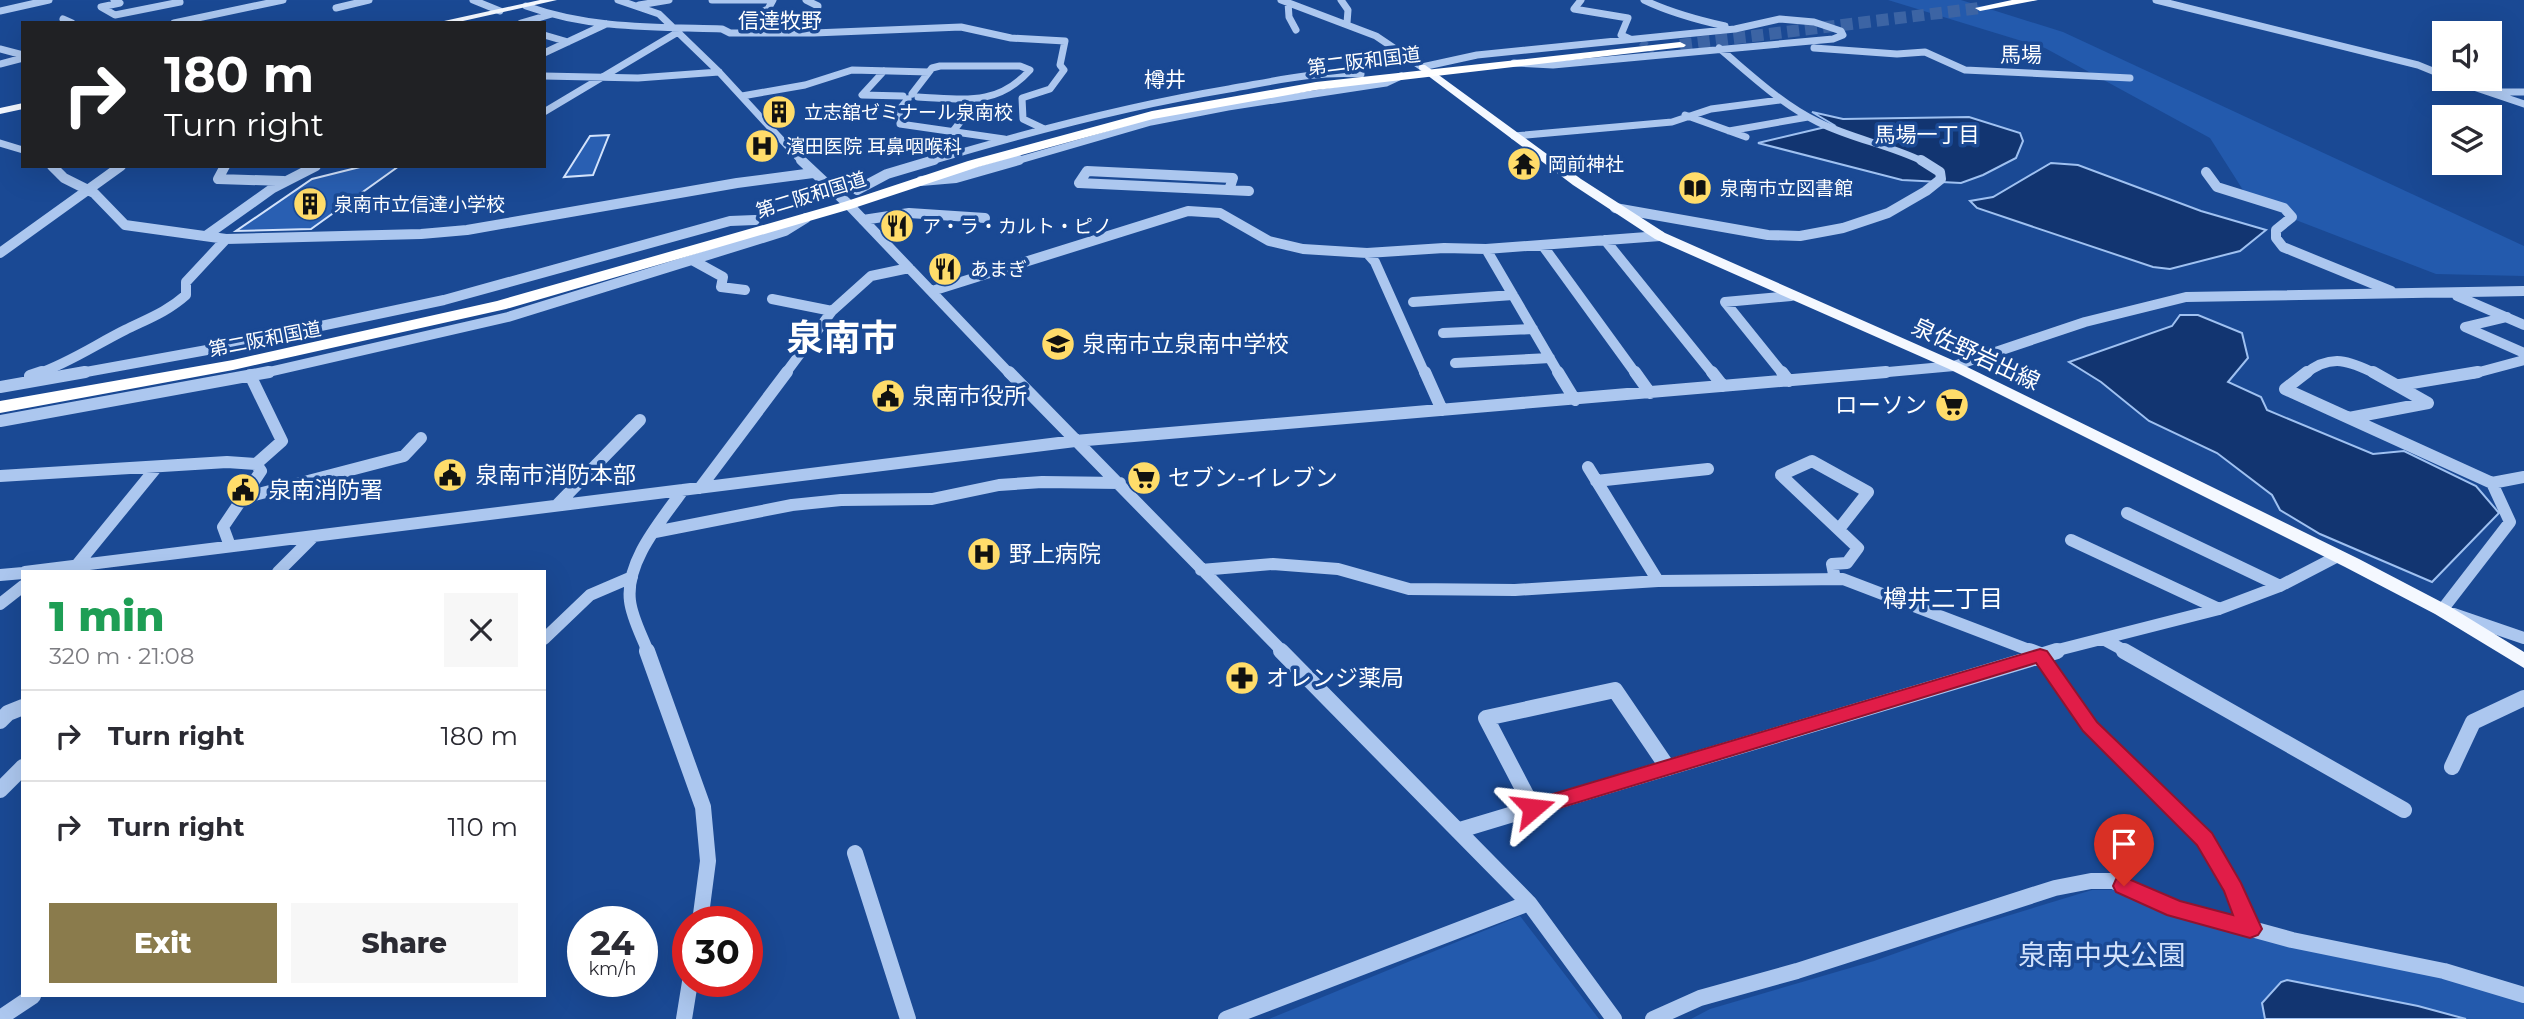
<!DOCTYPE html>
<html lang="en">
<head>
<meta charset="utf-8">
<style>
	:root { --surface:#fff; --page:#f7f7f7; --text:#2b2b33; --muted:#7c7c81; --line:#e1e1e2; --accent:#8a7b4c }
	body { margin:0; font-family:Montserrat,"Noto Sans JP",sans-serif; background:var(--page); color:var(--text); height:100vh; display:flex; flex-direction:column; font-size:26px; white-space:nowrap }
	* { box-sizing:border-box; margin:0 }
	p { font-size:23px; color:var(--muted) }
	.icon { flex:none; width:38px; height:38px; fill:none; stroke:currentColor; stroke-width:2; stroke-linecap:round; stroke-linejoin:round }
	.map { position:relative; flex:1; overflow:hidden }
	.details { position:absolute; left:21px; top:570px; width:525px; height:427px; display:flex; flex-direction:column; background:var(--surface); border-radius:0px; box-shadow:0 7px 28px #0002 }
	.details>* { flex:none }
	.top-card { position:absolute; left:21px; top:21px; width:525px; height:147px; border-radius:0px; box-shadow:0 7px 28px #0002; background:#202124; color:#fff; overflow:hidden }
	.buttons { position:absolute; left:2432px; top:21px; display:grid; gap:14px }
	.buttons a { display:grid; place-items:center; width:70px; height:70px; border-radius:0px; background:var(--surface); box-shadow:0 7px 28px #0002; font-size:35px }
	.speed { position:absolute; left:567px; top:906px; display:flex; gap:14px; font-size:35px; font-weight:700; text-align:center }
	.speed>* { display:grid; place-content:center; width:91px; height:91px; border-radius:50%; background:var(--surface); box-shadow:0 7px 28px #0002; line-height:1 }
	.speed small { font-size:18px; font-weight:400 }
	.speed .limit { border:10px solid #d22; background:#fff; color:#111 }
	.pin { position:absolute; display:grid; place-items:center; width:60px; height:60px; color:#fff; margin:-72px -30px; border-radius:50% 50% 50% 0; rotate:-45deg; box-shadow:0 0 7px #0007 }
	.pin .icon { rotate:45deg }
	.me { position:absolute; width:77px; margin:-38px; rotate:73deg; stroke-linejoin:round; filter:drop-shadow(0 0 5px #0008) }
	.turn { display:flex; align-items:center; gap:24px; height:147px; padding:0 28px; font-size:32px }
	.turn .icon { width:91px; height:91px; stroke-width:2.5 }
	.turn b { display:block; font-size:49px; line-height:60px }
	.round { display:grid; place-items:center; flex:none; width:74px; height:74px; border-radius:0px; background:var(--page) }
	.summary { display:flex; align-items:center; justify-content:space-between; height:119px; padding:0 28px }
	h1 { font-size:42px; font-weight:800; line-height:52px; color:#1e9e55 }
	.button { display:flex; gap:14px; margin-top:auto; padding:14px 28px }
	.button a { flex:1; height:80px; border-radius:0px; background:var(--accent); color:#fff; font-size:28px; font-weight:800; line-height:80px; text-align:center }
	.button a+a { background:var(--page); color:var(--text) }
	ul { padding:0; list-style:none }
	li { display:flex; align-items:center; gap:21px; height:91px; padding:0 28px; border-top:2px solid var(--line) }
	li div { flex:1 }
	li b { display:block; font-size:26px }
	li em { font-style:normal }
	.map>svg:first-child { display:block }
</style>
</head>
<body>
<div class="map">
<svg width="2524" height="1019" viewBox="0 0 2524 1019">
	<rect width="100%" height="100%" fill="#1a4994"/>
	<path fill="#235aad" d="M1888,0h73l102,32 461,214v30l-88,-2 -148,-57 -45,-27 -33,-52 -165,-90z
		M2092,890h22l78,32 43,11 182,38 107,28v20h-833l19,-10 164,-48 84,-30z
		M1520,916l79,103h-330z"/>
	<path fill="#123571" stroke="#9fc1f1" stroke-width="2" d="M1812,112l31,7 126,-2 51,16 3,8 -7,17 -33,17 -22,8 -59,-3 -144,-37 76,-18z
		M2051,163l27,2 123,46 65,19 -26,21 -70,18 -17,-2 -176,-59 -7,-7 23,-4z
		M2180,315h18l44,18 6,25 -20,24 33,15 6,13 106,44 31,-3 72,35 23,27 -67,69 -112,-48 -40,-24 -8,-15 -55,-42 -68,-32 -48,-39 -32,-20 103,-36z
		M2287,980l131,26 48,13h-201l-3,-16 19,-21z"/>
	<path fill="#295fb2" stroke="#d2e2fb" stroke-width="2" d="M609,135l-16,40 -29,2 26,-41z
		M364,166h35l-88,63 -75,2 76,-52z"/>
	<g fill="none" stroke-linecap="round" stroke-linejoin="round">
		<path stroke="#3c64a4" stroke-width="7" stroke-dasharray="7 3.5" stroke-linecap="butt" d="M1641,42l13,9"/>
		<path stroke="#3c64a4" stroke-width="12" stroke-dasharray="12 6" stroke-linecap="butt" d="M1680,45l300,-37"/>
		<path stroke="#acc7ef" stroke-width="7" d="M114,0l6,3 -19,4 14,8 65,-13
			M473,0l27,11
			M618,0l41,14 60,58 83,90
			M712,0h60
			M806,0l12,6 -4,27 147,-6 50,11 54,3 -5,24 4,5 -14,19 -28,9 1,21 19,9
			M1281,0l95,36 46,31 55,-12 258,-26 45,-10 34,3 27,9 2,4 -10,4 -280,26 -39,-2
			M1341,0l7,10 -1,13
			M1581,0l-7,9 54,9 -7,17 9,4
			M1644,0c25,12 54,20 81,26
			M2156,0l262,65 27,11
			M1288,2l1,15 7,13
			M639,5l30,-5
			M526,6c64,23 129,21 196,23l8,4h84
			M336,8l33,-8
			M0,11l49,-11
			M63,19l9,4
			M742,22l26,-13 5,-9
			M174,23l109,-23
			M521,23l31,-9
			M544,35l24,7
			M1719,48c31,26 62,56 99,74 34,17 72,23 106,40
			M1814,48l83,6 28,-2 40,18 165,8
			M0,49l23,6
			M544,53l62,-29
			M0,64l23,-6
			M884,71l-22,24 41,1
			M544,76l94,2 81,-6
			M2450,79l74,25
			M2500,92h24
			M912,94l20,-26 8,-2h80l10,4c-33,37 -67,29 -112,27
			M742,96l63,-11 47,-15 77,2
			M908,99l-9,11 1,14 104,15
			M544,112l134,-80
			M1685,115l61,22
			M954,130l24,-31
			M1729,131l79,-14
			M1514,136l158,-14 39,-13 69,-9
			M0,143l23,7
			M928,162c100,-30 199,-56 301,-73 46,-8 86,-18 132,-15
			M1013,162l138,-40 77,-15 158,-24 15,-7"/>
		<path stroke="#acc7ef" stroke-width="10" d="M801,160l48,45 161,169
			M52,166l12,12 30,15 31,32 101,14 195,-5 46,-4 270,-47 76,-10
			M225,166l-7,13 66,2
			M2206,172l11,15 67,21 8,9 -16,13v8l7,9 108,44
			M921,181l35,-3 63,-18
			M1079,183l8,-12 146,7 -4,12
			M1079,183l170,8
			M857,190l30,-16 47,-14
			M1615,208l153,27 32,1 43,-8 45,-15 38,-22 15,-12 -1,-7 -19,-12
			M863,220l46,-7 76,5
			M207,235l66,-47 43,-22
			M1605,240l108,134
			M1543,246l93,128
			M1486,249l73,125
			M0,253l121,-87
			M1367,253l8,9 50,112
			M694,261l29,16 -2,10 24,3
			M932,291l256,-80 32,2 49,28 34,8 64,4 77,-5 42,1 174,-13
			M2457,296l67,29
			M772,299l60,12
			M1413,302l100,-7
			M2507,317l-42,10 59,26
			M1443,333l90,-4
			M1455,363l95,-5
			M37,374c32,-11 58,-29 88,-44 22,-11 42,-18 61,-35v-13l40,-43
			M75,374l132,-24 237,-50 286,-79 25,-1
			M260,374l248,-57 277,-86 21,-13
			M785,374l47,-63 39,-35 38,-8
			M1783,374l-58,-72 66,-6
			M1866,374l88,-8 131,-44 101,-25 338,-6
			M2305,374c26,-21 45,-13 71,0
			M2472,374l52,-14"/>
		<path stroke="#acc7ef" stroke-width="12" d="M1009,372l274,280
			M1425,372l17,38
			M1558,372l17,28
			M1635,372l15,21
			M1712,372l11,14
			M1782,372l7,9
			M2307,372l-22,17 64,29
			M250,375l32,66 -26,23
			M30,376l12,-4
			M2400,385l78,-13
			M0,387l85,-15
			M2349,418l143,65 18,39 -68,88 82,28
			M2349,418l79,-15 -55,-31
			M0,421l269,-49
			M1588,467l70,114
			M0,476l227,-14 29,2 5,7 -38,56 7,19
			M1596,481l112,-12
			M2492,483l32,-6
			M700,488l87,-116
			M243,498l161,-42 17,-18
			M557,505l83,-85
			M2127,513l153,73
			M655,532l137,-27 49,-5 91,-1 67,-14 43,-3 78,1
			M2071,540l148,69
			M76,566l80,-98
			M1201,570l72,-6 65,5 71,20 106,1 143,-9 185,-2 191,73
			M25,572l1050,-131 811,-69
			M278,572l36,-36
			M0,575l23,-2
			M1835,579l-3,-15 15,-1 11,-15 -77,-73 31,-14 56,31 -29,37
			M0,604l23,-18
			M544,639l46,-44 42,-18
			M2103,639l24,13
			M648,652c-6,-16 -16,-34 -18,-51 -5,-40 32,-81 53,-111
			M2050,652l169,-43 61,-23 58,-30"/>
		<path stroke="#acc7ef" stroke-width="16" d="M647,651l56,156 5,54 -8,61
			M1281,651l248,252 85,116
			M2029,651l11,4 50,71 115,113 28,50 17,40
			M2124,651l280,159
			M0,721l8,-8 15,-6
			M2452,767l21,-45 51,-24
			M0,790l23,-23
			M1533,808l-47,-90 129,-28 53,78
			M1460,830l597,-179
			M855,853l53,166
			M0,1018l33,-22
			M684,1019l6,-37
			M1226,1019l303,-116
			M1653,1019l47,-21 97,-27 258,-83 36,-7h22l62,27 117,32 152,31 80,24"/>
		<path fill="#f4f8ff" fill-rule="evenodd" d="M540,0h17l-103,23h-19z
			M1419,65h6l156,114 84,54 294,130 400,196 90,47 75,46v16l-89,-54 -90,-47 -396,-198 -294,-130 -82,-54 -154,-116z
			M23,103v6l-23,5v-6z"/>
		<path fill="#fff" fill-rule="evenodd" d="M2012,0h26l-58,11 -5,-3z
			M1680,42l6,3 -2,2 -368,43 -163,29 -175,48 -124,41 -348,101 -273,61 -233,43v-12l233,-41 264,-59 347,-99 124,-41 184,-50 164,-29z"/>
	</g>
	<path fill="#e11d48" stroke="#92132f" stroke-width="2" d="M2040,649l7,2 50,71 115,111 29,50 21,46 -4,6 -8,3 -83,-23 -51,-23 -3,-6 3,-7 8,-2 56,24 53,14 -9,-24 -27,-46 -114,-114 -47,-68 -503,153 -7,-2 -3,-6 3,-6 7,-2z"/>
	<defs>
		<g id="building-disc" transform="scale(1.75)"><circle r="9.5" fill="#ffdc6a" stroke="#1a4994"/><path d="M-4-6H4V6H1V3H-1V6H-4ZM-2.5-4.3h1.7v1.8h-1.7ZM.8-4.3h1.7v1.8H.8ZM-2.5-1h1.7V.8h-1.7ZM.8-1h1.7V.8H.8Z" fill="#111"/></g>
		<g id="hospital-disc" transform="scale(1.75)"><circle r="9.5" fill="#ffdc6a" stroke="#1a4994"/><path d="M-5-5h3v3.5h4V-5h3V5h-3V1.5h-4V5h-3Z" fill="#111"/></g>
		<g id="temple-disc" transform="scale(1.75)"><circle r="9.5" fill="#ffdc6a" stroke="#1a4994"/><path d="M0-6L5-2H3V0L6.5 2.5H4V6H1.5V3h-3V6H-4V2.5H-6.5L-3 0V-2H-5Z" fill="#111"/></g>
		<g id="library-disc" transform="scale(1.75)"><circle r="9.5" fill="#ffdc6a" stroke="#1a4994"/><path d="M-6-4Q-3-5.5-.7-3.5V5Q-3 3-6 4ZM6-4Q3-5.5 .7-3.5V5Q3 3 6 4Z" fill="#111"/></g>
		<g id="restaurant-disc" transform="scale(1.75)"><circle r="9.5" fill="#ffdc6a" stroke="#1a4994"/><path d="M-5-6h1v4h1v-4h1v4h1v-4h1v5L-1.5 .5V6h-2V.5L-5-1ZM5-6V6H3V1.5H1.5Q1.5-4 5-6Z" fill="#111"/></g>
		<g id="school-disc" transform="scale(1.75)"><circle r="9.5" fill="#ffdc6a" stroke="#1a4994"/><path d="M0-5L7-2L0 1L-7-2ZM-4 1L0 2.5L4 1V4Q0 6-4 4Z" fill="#111"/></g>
		<g id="civic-disc" transform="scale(1.75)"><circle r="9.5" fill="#ffdc6a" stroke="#1a4994"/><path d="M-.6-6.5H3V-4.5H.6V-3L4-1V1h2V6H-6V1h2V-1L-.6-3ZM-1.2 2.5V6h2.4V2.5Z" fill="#111"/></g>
		<g id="supermarket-disc" transform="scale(1.75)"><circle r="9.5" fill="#ffdc6a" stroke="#1a4994"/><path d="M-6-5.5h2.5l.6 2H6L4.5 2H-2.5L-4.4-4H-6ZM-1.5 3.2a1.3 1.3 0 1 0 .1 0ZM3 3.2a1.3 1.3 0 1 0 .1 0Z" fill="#111"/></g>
		<g id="pharmacy-disc" transform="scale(1.75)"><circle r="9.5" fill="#ffdc6a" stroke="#1a4994"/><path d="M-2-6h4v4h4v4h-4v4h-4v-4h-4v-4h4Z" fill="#111"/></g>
	</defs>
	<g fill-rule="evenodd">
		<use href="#building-disc" x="779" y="112"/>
		<use href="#hospital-disc" x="762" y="146"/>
		<use href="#temple-disc" x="1524" y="164"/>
		<use href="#library-disc" x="1695" y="188"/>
		<use href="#building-disc" x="310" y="204"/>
		<use href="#restaurant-disc" x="897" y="226"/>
		<use href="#restaurant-disc" x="945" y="269"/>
		<use href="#school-disc" x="1058" y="344"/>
		<use href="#civic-disc" x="888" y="396"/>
		<use href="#supermarket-disc" x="1952" y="405"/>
		<use href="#civic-disc" x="450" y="475"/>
		<use href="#supermarket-disc" x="1144" y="478"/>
		<use href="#civic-disc" x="243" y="490"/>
		<use href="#hospital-disc" x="984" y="554"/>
		<use href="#pharmacy-disc" x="1242" y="678"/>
	</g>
	<g text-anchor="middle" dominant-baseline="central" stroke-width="7" stroke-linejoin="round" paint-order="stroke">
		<g font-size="19" fill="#fff" stroke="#1a4994">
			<text transform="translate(1364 61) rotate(-7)">第二阪和国道</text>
			<text transform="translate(811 195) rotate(-17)">第二阪和国道</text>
			<text transform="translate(265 339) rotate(-11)">第二阪和国道</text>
		</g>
		<g font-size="19" fill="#fff" stroke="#1a4994" text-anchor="start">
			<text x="804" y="112">立志舘ゼミナール泉南校</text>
			<text x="786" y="146">濱田医院 耳鼻咽喉科</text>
			<text x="1548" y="164">岡前神社</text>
			<text x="1720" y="188">泉南市立図書館</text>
			<text x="334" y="204">泉南市立信達小学校</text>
			<text x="922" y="226">ア・ラ・カルト・ピノ</text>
			<text x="970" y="269">あまぎ</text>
		</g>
		<g font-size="21" fill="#fff" stroke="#1a4994">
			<text x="780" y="20">信達牧野</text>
			<text x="2021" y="54">馬場</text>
			<text x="1165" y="79">樽井</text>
			<text x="1927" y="134">馬場一丁目</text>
		</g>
		<g font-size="23" fill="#fff" stroke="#1a4994" text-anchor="start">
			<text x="1082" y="344">泉南市立泉南中学校</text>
			<text x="912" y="396">泉南市役所</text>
			<text x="1927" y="405" text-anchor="end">ローソン</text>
			<text x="475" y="475">泉南市消防本部</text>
			<text x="1168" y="478">セブン-イレブン</text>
			<text x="268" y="490">泉南消防署</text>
			<text x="1009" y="554">野上病院</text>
			<text x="1266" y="678">オレンジ薬局</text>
		</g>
		<g font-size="23" fill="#fff" stroke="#1a4994">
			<text transform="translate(1976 354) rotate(25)">泉佐野岩出線</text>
		</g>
		<g font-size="24" fill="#fff" stroke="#1a4994">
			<text x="1943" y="598">樽井二丁目</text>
		</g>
		<g font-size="28" fill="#d2e2fb" stroke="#1a4994">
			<text x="2102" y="955">泉南中央公園</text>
		</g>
		<g font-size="37" font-weight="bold" fill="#fff" stroke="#1a4994">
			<text x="842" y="337">泉南市</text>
		</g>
	</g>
</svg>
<div class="buttons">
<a><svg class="icon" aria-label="sound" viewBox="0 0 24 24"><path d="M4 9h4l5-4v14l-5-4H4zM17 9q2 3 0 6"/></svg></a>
<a><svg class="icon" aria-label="layers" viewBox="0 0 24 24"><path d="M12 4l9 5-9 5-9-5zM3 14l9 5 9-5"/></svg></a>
</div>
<div class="speed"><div>24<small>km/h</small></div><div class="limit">30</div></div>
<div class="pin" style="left:2124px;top:886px;background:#d93025"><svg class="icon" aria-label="arrive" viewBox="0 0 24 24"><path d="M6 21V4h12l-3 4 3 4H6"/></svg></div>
<svg class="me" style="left:1533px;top:808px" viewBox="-20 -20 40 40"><path d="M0-17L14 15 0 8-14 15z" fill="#e11d48" stroke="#fff" stroke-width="4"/></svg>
<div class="top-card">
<div class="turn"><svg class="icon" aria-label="right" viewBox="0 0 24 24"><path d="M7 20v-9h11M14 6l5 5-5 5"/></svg><div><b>180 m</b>Turn right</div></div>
</div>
<section class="details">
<div class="summary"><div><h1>1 min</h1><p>320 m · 21:08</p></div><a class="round"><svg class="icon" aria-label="close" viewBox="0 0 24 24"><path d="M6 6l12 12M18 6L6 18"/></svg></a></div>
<ul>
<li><svg class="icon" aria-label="right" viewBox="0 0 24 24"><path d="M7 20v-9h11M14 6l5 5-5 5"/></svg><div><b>Turn right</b></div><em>180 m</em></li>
<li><svg class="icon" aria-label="right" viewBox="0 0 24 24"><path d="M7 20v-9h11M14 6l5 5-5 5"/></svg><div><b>Turn right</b></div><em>110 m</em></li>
</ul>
<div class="button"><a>Exit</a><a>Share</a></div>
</section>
</div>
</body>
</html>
